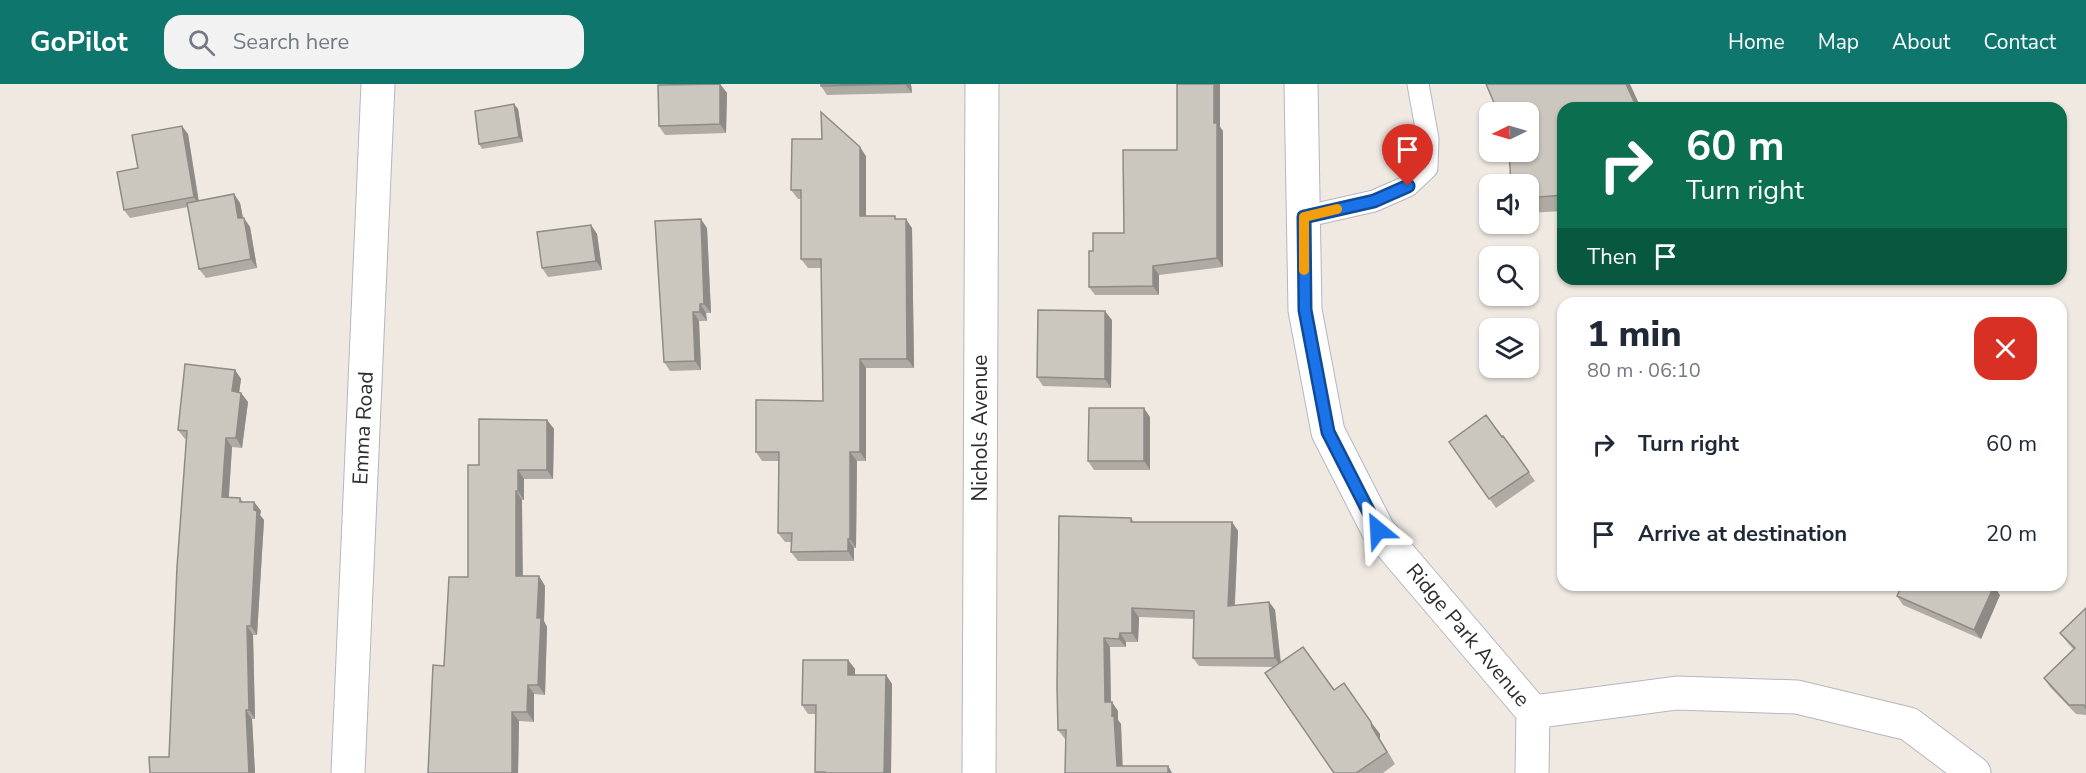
<!DOCTYPE html>
<html lang="en">
<head>
<meta charset="utf-8">
<style>
	:root { --surface:#fff; --page:#f2f2f3; --text:#1f2937; --muted:#747a83; --accent:#0f766e }
	body { margin:0; font-family:"Nunito Sans",sans-serif; background:var(--page); color:var(--text); height:100vh; display:flex; flex-direction:column; font-size:22px; white-space:nowrap }
	* { box-sizing:border-box; margin:0 }
	p { font-size:20px; color:var(--muted) }
	.icon { flex:none; width:33px; height:33px; fill:none; stroke:currentColor; stroke-width:2; stroke-linecap:round; stroke-linejoin:round }
	.map { position:relative; flex:1; overflow:hidden }
	.drawer { position:absolute; left:1557px; top:213px; width:510px; height:294px; display:flex; flex-direction:column; background:var(--surface); border-radius:18px; box-shadow:0 2px 4px #0004 }
	.drawer>* { flex:none }
	.top-card { position:absolute; left:1557px; top:18px; width:510px; height:183px; border-radius:18px; box-shadow:0 2px 4px #0004; background:#0b6e4f; color:#fff; overflow:hidden }
	.needle { width:39px; rotate:265deg }
	.tools { position:absolute; left:1479px; top:18px; display:grid; gap:12px }
	.tools a { display:grid; place-items:center; width:60px; height:60px; border-radius:12px; background:var(--surface); box-shadow:0 2px 4px #0004; font-size:30px }
	.pin { position:absolute; display:grid; place-items:center; width:51px; height:51px; color:#fff; margin:-62px -26px; border-radius:50% 50% 50% 0; rotate:-45deg; box-shadow:0 0 6px #0007 }
	.pin .icon { rotate:45deg }
	.me { position:absolute; width:66px; margin:-33px; rotate:333deg; stroke-linejoin:round; filter:drop-shadow(0 0 4px #0008) }
	.turn { display:flex; align-items:center; gap:21px; height:126px; padding:0 30px; font-size:27px }
	.turn .icon { width:78px; height:78px; stroke-width:2.5 }
	.turn b { display:block; font-size:42px; line-height:51px }
	.then { display:flex; align-items:center; height:57px; padding:0 30px; background:#0003; gap:12px; font-size:22px }
	.round { display:grid; place-items:center; flex:none; width:63px; height:63px; border-radius:18px; background:var(--page) }
	.headline { display:flex; align-items:center; justify-content:space-between; height:102px; padding:0 30px }
	h1 { font-size:36px; font-weight:800; line-height:45px }
	ul { padding:0; list-style:none }
	li { display:flex; align-items:center; gap:18px; height:90px; padding:0 30px }
	li div { flex:1 }
	li b { display:block; font-size:22px }
	li em { font-style:normal }
	header { display:flex; align-items:center; gap:36px; box-sizing:border-box; height:84px; padding:0 30px; background:var(--accent); color:#fff }
	header strong { font-size:28px }
	nav { display:flex; gap:33px; margin-inline-start:auto; font-size:21px }
	.search { width:420px; height:54px; background:var(--page); display:flex; align-items:center; gap:15px; box-sizing:border-box; padding:0 21px; border-radius:18px; color:var(--muted); font-size:22px }
	.map>svg:first-child { display:block }
</style>
</head>
<body>
<header>
<strong>GoPilot</strong>
<div class="search"><svg class="icon" aria-label="search" viewBox="0 0 24 24"><circle cx="10" cy="10" r="6"/><path d="M15 15l6 6"/></svg>Search here</div>
<nav><a>Home</a><a>Map</a><a>About</a><a>Contact</a></nav>
</header>
<div class="map">
<svg width="2086" height="689" viewBox="0 0 2086 689">
	<rect width="100%" height="100%" fill="#efe9e1"/>
	<g fill="none" stroke-linecap="round" stroke-linejoin="round">
		<g stroke="#b4b7c1" stroke-width="23">
			<path id="service" d="M1303,133l71,-16 34,-15 19,-18 1,-29 -10,-55"/>
		</g>
		<g stroke="#b4b7c1" stroke-width="35">
			<path id="minor" d="M1301,0l4,226 23,122 50,98 155,182
				M1533,628l144,-19 120,4 112,27 65,49
				M348,689l30,-689
				M979,689l3,-689
				M1532,689l1,-61"/>
		</g>
		<use href="#service" stroke="#fff" stroke-width="21"/>
		<use href="#minor" stroke="#fff" stroke-width="33"/>
	</g>
	<path fill="#afaba4" d="M720,0l7,9 -1,40 -61,2 -6,-9z
		M911,0l1,9 -85,2 -6,-9z
		M1220,0v43l3,4v136l-64,8v20h-64l-6,-8 4,-36 31,-18z
		M1563,24v103l-35,2v-29z
		M518,25l5,33 -41,7 -3,-5z
		M188,50l11,67 35,-7 6,9 3,15 7,9 7,41 -51,10 -7,-9 -11,-62 -58,11 -6,-8 14,-42z
		M866,72v60l30,3 16,9 2,140h-48v93h-9l-1,87h-2v13h-56l-7,-9v-10h-6l-7,-9 1,-72h-17l-6,-9 67,-51 -1,-133h-14l-7,-9v-60h-3l-7,-9z
		M591,141l6,9 5,36 -54,7 -6,-9z
		M707,144l4,85h-5l1,8h-8l2,49 -31,1 -6,-9z
		M1112,236l-1,68 -68,-2 -6,-9z
		M235,286l6,9 -2,13 2,1 7,9 -6,46 -10,-1 -3,50 11,1 3,4h11l7,9 -1,4 4,5 -7,115h-4l2,84h-3l3,54h-105l19,-16 17,-318h-1l-7,-9z
		M1150,333v53h-56l-6,-9z
		M547,336l7,9 -1,50h-29v21h-2v76h17l6,10 -1,35 3,6 -2,68 -11,-1v28l-15,-1 -1,52h-90l16,-107 24,-89 11,-112z
		M1503,352l32,45 -39,27 -47,-66z
		M1131,434l3,4h98l6,9 -3,75 34,-4 6,8 6,52 53,28 46,44v5l15,25 -12,9h-49l-60,-106 -75,-1 -6,-8 1,-39 -55,-2 -1,25h-12v5h-16l1,55 7,9v9l3,4 1,42h46l4,7h-107l1,-34h-1l-7,-9z
		M1760,501h42v5l-39,-1z
		M2000,511l-19,44 -78,-34 -6,-9z
		M2086,524v107l-10,-1 -26,-27 -6,-9 30,-28 -7,-8 -7,-9z
		M848,576l7,9v6h31l6,9 -1,89h-75l-1,-1 1,-58h-8l-6,-9z"/>
	<path fill="#8e8b86" d="M720,0l7,9 -1,40 -6,-9z
		M905,0h6l1,9z
		M1214,0h6v43l3,4v136l-6,-9 -3,-135z
		M1626,0h4l11,24h-4z
		M514,20l4,5 5,33 -4,-5z
		M182,42l6,8 11,71 -5,-8z
		M860,63l6,9v69l-6,-9z
		M234,110l6,9 5,25 -7,-10z
		M244,134l6,9 7,41 -6,-9z
		M701,135l6,9 4,85 -7,-9z
		M906,135l6,9 2,140 -7,-9z
		M591,141l6,9 5,36 -6,-9z
		M1153,182l6,9v20l-6,-9z
		M700,220l6,9 1,8 -7,-9z
		M1105,227l7,9 -1,68 -6,-9z
		M693,228l6,9 2,49 -6,-9z
		M860,275l6,9v93l-6,-9z
		M235,286l6,9 -3,22 -6,-10z
		M241,309l7,9 -6,46 -6,-10z
		M1144,324l6,9v53l-6,-9z
		M547,336l7,9 -1,50 -6,-9z
		M226,354l6,9 -4,59 -6,-9z
		M850,368l7,9 -1,87 -6,-9z
		M518,386l6,9v21l-6,-9z
		M516,407l6,9 1,85 -7,-9z
		M254,418l7,9 -1,4 4,5 -7,115 -6,-9z
		M1232,438l6,9 -4,84 -6,-9z
		M848,455l6,9v13l-6,-10z
		M539,492l6,10 -1,35 3,6 -2,68 -7,-10 -1,-67z
		M1994,502l6,9 -19,44 -7,-9z
		M1269,518l6,8 6,57 -6,-9z
		M1132,524l7,9 -1,25 -6,-9z
		M247,542l6,9 2,84 -6,-9z
		M1120,549l6,9v5l-7,-8z
		M1104,554l6,9 1,64 -6,-9z
		M848,576l7,9v15l-7,-9z
		M886,591l6,9 -1,89h-7z
		M528,601l6,9v28l-7,-10z
		M1112,618l6,9v9l3,4 2,49 -6,-7 -5,-50z
		M246,626l6,9 3,54h-6z
		M512,628l7,9 -1,52h-6z
		M1371,638l9,12v5l15,25 -23,-37z
		M1168,682l4,7h-4z"/>
	<path fill="#cbc7bf" stroke="#8e8b86" stroke-width="1.5" d="M720,0v40l-61,2 -1,-41z
		M821,0h84l-84,2z
		M1177,0h37v39h3v135l-64,8v20l-64,1v-36h4v-18h31l-1,-83h54z
		M1486,0h140l11,24h-74v87l-35,3v-14h-17l-2,-32h19v-40h-30z
		M514,20l5,33 -40,7 -4,-33z
		M821,28l39,35v69h35v3h11l1,140h-47v93h-10v87h-2v12l-57,1 1,-19h-14l1,-81h-23v-52l67,1 -2,-142h-20v-69h-10l1,-51h30z
		M182,42l12,71 -70,13 -7,-38 21,-4 -6,-33z
		M234,110l4,24h6l7,41 -52,10 -12,-66z
		M701,135l3,85h-4v8h-7l2,49 -31,1 -9,-141z
		M591,141l5,36 -54,7 -5,-36z
		M1038,226l67,1v68l-68,-2z
		M185,280l50,6 -3,21 9,2 -5,45h-10l-4,59 18,1v4h14v8l3,1 -6,115h-4l2,84h-3l3,63h-99l-1,-16h20l8,-190 10,-136 -9,-1z
		M1089,324h55v53h-56z
		M1486,331l16,22 1,-1 26,36 -40,27 -40,-57z
		M479,335l68,1v50h-29v21h-2v85h23l-2,42h4l-3,67h-10l-1,27h-15v61h-84l5,-108 11,1 5,-89h19v-112h11z
		M1059,432l72,2v4h101l-4,84 41,-4 6,56h-82l1,-47 -62,-3v25h-12l-1,6 -15,-1 1,64h7v14l2,-1 3,51h51v7h-103l1,-43h-8l-1,-44z
		M1902,501h89l3,1 -20,44 -77,-34z
		M2086,524v100l-2,-3h-15l-25,-27 31,-30 -15,-15z
		M1303,563l31,43 10,-7 27,39 1,5 15,25 -31,21h-22l-69,-100z
		M803,576h45v15h38l-2,98h-59v-1h-10l1,-67h-14z"/>
	<g fill="none" stroke-linecap="round" stroke-linejoin="round">
		<g stroke="#114b97" stroke-width="15">
			<path id="route" d="M1378,446l-50,-98 -23,-122 -1,-93 70,-16 34,-15"/>
		</g>
		<use href="#route" stroke="#1a73e8" stroke-width="10"/>
		<path stroke="#f59e0b" stroke-width="10" d="M1304,186v-53l33,-8"/>
	</g>
	<g text-anchor="middle" dominant-baseline="central" stroke-width="5" stroke-linejoin="round" paint-order="stroke">
		<g font-size="21" fill="#2e2e2e" stroke="#fff">
			<text transform="translate(363 344) rotate(-87)">Emma Road</text>
			<text transform="translate(980 344) rotate(-90)">Nichols Avenue</text>
			<text transform="translate(1468 551) rotate(50)">Ridge Park Avenue</text>
		</g>
	</g>
</svg>
<div class="tools">
<a><svg class="needle" viewBox="-14 -14 28 28"><path d="M0-13l5 13h-10z" fill="#e53935"/><path d="M0 13l5-13h-10z" fill="#747a83"/></svg></a>
<a><svg class="icon" aria-label="sound" viewBox="0 0 24 24"><path d="M4 9h4l5-4v14l-5-4H4zM17 9q2 3 0 6"/></svg></a>
<a><svg class="icon" aria-label="search" viewBox="0 0 24 24"><circle cx="10" cy="10" r="6"/><path d="M15 15l6 6"/></svg></a>
<a><svg class="icon" aria-label="layers" viewBox="0 0 24 24"><path d="M12 4l9 5-9 5-9-5zM3 14l9 5 9-5"/></svg></a>
</div>
<div class="pin" style="left:1408px;top:102px;background:#d93025"><svg class="icon" aria-label="arrive" viewBox="0 0 24 24"><path d="M6 21V4h12l-3 4 3 4H6"/></svg></div>
<svg class="me" style="left:1378px;top:446px" viewBox="-20 -20 40 40"><path d="M0-17L14 15 0 8-14 15z" fill="#1a73e8" stroke="#fff" stroke-width="4"/></svg>
<div class="top-card">
<div class="turn"><svg class="icon" aria-label="right" viewBox="0 0 24 24"><path d="M7 20v-9h11M14 6l5 5-5 5"/></svg><div><b>60 m</b>Turn right</div></div>
<div class="then">Then<svg class="icon" aria-label="arrive" viewBox="0 0 24 24"><path d="M6 21V4h12l-3 4 3 4H6"/></svg></div>
</div>
<section class="drawer">
<div class="headline"><div><h1>1 min</h1><p>80 m · 06:10</p></div><a class="round" style="background:#d93025;color:#fff"><svg class="icon" aria-label="close" viewBox="0 0 24 24"><path d="M6 6l12 12M18 6L6 18"/></svg></a></div>
<ul>
<li><svg class="icon" aria-label="right" viewBox="0 0 24 24"><path d="M7 20v-9h11M14 6l5 5-5 5"/></svg><div><b>Turn right</b></div><em>60 m</em></li>
<li><svg class="icon" aria-label="arrive" viewBox="0 0 24 24"><path d="M6 21V4h12l-3 4 3 4H6"/></svg><div><b>Arrive at destination</b></div><em>20 m</em></li>
</ul>
</section>
</div>
</body>
</html>
